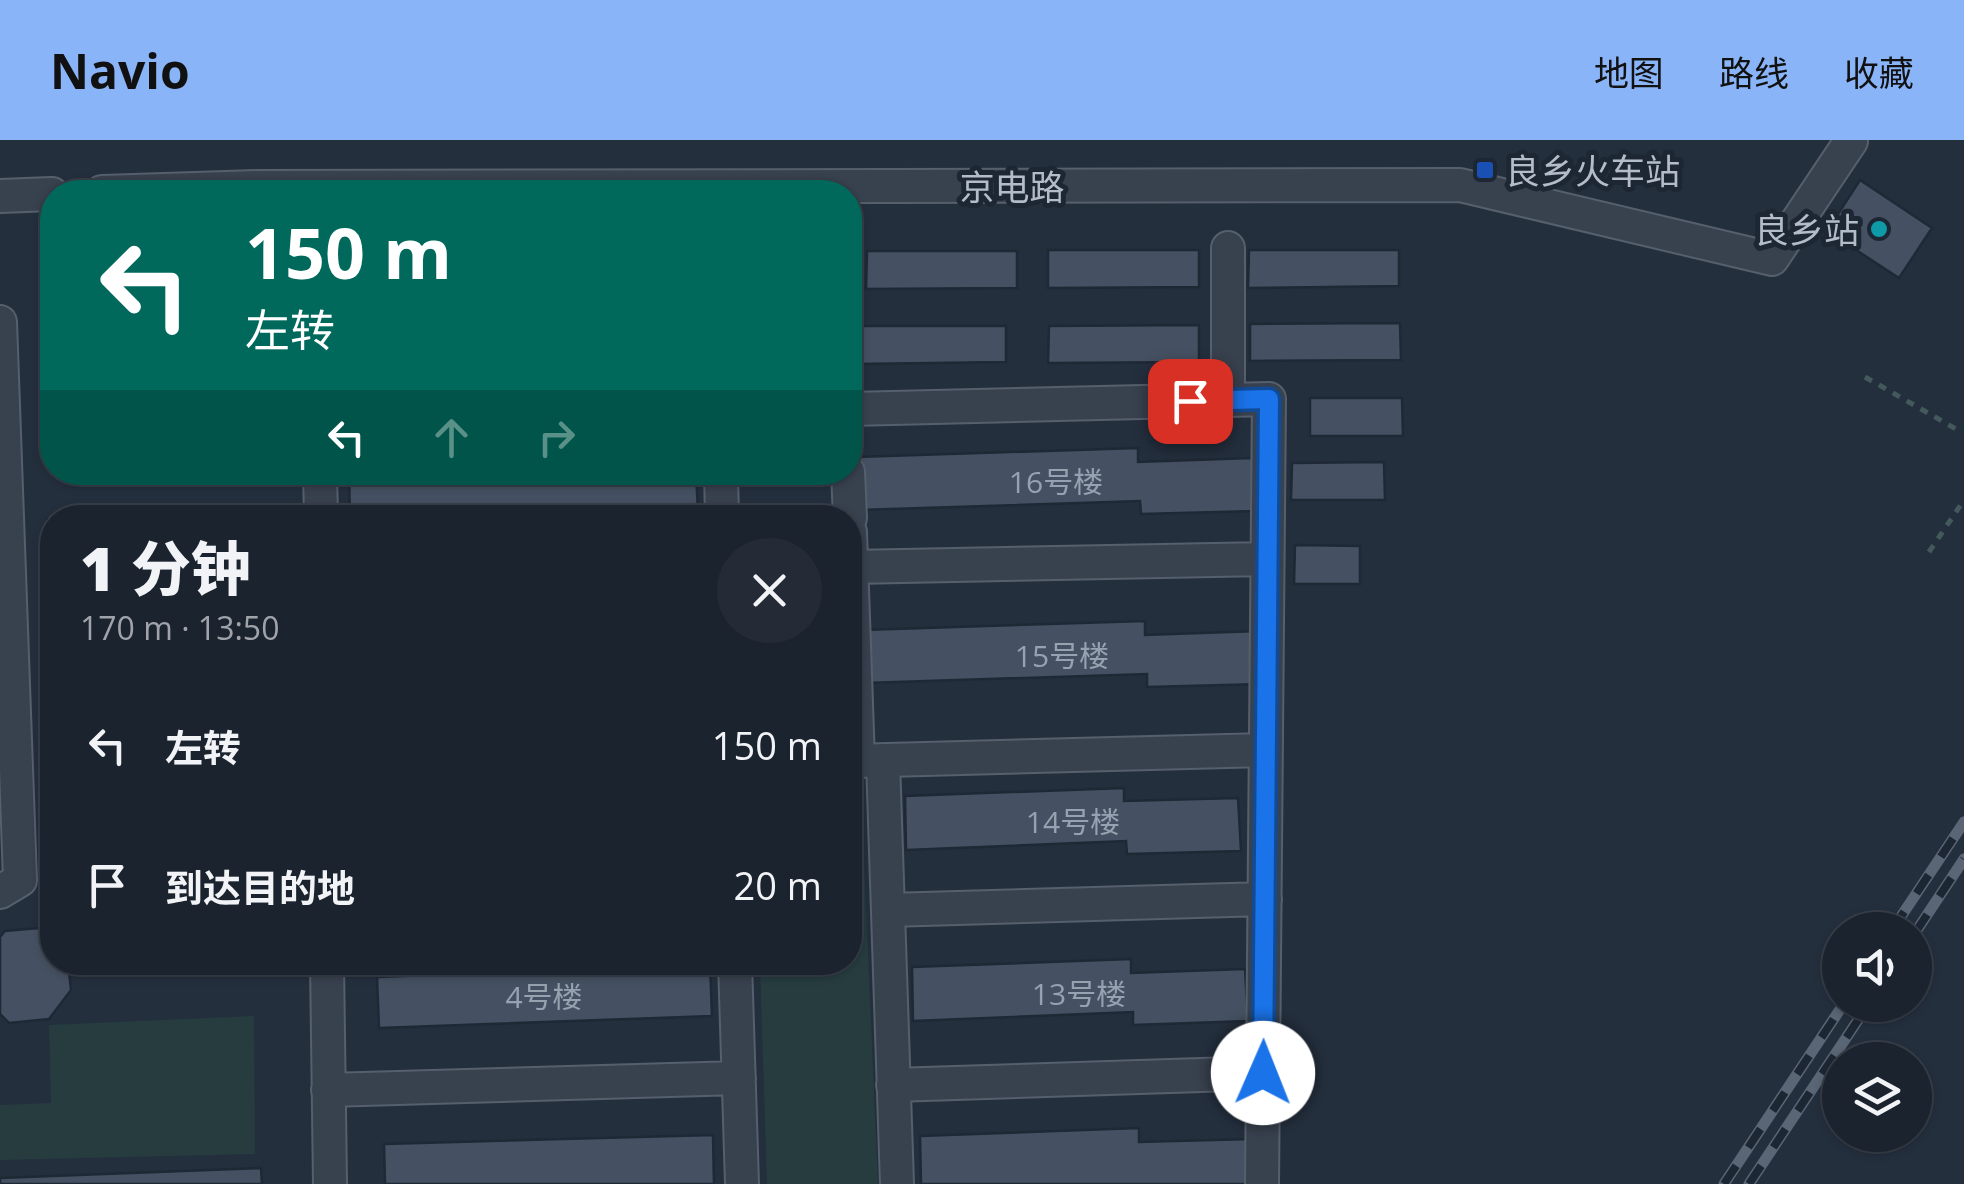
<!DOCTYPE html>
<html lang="zh">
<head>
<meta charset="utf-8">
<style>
	:root { --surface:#1b232e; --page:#242b36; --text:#f1f3f6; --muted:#a0a4aa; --line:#39404a; --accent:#8ab4f8 }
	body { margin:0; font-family:"Open Sans","Noto Sans SC",sans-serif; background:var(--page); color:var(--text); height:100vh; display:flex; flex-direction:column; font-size:38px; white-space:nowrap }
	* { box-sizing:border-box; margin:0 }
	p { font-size:32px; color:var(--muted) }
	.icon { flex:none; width:55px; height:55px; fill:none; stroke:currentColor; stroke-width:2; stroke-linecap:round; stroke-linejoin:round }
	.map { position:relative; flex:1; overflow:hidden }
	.drawer { position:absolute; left:40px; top:365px; width:822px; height:470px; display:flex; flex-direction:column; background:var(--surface); border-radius:40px; box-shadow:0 2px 8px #0004,0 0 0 2px var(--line) }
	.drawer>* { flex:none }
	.banner { position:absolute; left:40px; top:40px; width:822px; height:305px; border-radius:40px; box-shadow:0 2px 8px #0004,0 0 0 2px var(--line); background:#00695c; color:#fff; overflow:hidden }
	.controls { position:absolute; left:1822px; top:772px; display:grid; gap:20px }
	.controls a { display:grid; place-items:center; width:110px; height:110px; border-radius:50%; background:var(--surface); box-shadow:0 2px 8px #0004,0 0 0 2px var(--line); font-size:50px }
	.pin { position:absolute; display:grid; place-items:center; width:85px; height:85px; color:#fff; margin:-42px; border-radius:20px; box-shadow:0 5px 15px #0006 }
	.me { position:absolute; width:110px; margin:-55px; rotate:1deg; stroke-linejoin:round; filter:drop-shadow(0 0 8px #0008) }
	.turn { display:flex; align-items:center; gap:35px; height:210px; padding:0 40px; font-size:45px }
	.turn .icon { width:130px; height:130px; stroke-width:2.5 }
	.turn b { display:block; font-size:70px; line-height:85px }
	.lanes { display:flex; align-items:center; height:95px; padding:0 40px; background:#0003; justify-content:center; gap:50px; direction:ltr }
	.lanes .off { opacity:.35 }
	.round { display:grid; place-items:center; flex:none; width:105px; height:105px; border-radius:52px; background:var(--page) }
	.head { display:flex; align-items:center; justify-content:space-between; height:170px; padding:0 40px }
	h1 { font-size:60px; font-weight:800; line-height:75px }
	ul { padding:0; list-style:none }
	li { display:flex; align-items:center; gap:30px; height:140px; padding:0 40px }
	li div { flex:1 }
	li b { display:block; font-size:38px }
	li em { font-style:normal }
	header { display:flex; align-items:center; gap:60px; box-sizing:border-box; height:140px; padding:0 50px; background:var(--accent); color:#111 }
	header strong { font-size:48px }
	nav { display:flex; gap:55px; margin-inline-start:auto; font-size:35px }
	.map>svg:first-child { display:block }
</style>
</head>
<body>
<header>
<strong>Navio</strong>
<nav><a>地图</a><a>路线</a><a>收藏</a></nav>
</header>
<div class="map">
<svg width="1964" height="1044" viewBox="0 0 1964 1044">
	<rect width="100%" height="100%" fill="#242f3e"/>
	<path fill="#263c3f" d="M861,651l17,393h-111l-7,-221 90,-1v-170z
		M254,876l1,138 -255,6v-55l51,-2 -2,-78z"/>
	<path fill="#455162" stroke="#1f2835" stroke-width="2.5" d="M1860,40l72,48 -33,50 -72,-47z
		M39,88h13v66l-10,1z
		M1048,110h151v37l-151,1z
		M1249,110h150v36l-151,2z
		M867,111h150v37l-151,1z
		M1400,183l1,37 -151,1v-37z
		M1199,185v37l-151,1 1,-37z
		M855,186h151v36l-152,2z
		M52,231v67h-8l-3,-66z
		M1310,258h92l1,38h-93z
		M1138,308v14l114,-4 3,53 -114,3 -1,-13 -282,9 -1,-53z
		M1384,322l1,38h-94l1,-37z
		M349,332h347l2,40 -348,6z
		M261,370v8h-180z
		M47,379h5v66h-2z
		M1295,405l65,1v38h-66z
		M1145,481v14l114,-4 3,53 -115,3v-13l-282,9 -2,-53z
		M52,632v84h-8l-2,-83z
		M1124,648v13l114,-3 3,53 -114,3 -1,-13 -220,9 -1,-54z
		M39,788l13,13v21h16l3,28 -22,29 -40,4 -9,-9v-77l5,-6z
		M1131,819v14l114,-4 3,52 -115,4v-13l-220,9 -1,-54z
		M710,824l2,52 -333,12 -2,-51z
		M1139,988v14l114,-3 2,45h-334l-1,-48z
		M713,995l1,49h-329l-1,-40z
		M261,1028l1,16h-262v-6z"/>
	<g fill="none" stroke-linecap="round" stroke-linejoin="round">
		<g stroke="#565f6c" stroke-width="36">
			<path id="street" d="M102,52l158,-5 1200,-2 312,74 79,-118
				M0,56l52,-2
				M1228,108v152
				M0,182l20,558 -20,12
				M850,269l419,-10 -7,785
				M320,332l1,46
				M721,332l1,46
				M848,332l2,46
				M850,392l8,229
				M851,427l416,-8
				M850,621l416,-11
				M883,621l14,423
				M888,770l377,-11
				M327,822l3,222
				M735,822l7,222
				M893,945l370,-12
				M328,950l411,-12"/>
		</g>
		<path stroke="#44595c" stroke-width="5" stroke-dasharray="8 8" stroke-linecap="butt" d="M1865,237l91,52
			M1929,412l35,-52"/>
		<use href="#street" stroke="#38414e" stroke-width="32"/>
		<g stroke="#5a6575" stroke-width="11">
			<path id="rail" d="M1892,790l72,-108
				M1915,793l49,-74
				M1724,1044l119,-179
				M1749,1044l119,-179"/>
		</g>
		<use href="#rail" stroke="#1d2633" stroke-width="8" stroke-dasharray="22" stroke-linecap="butt"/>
	</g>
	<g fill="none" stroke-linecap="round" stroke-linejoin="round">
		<g stroke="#114b97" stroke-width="25">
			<path id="route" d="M1190,261l79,-2 -6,674"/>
		</g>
		<use href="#route" stroke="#1a73e8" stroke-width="18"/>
	</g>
	<rect fill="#1a4fb4" stroke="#1d2633" stroke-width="4" x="1475" y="20" width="20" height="20" rx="5"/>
	<circle fill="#0f9aa8" stroke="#1d2633" stroke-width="4" cx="1879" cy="89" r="10"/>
	<g text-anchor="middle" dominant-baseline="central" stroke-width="10" stroke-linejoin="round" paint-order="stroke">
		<g font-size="30" fill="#98a1af">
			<text x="1056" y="341">16号楼</text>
			<text x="1062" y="515">15号楼</text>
			<text x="1073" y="681">14号楼</text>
			<text x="1079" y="853">13号楼</text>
			<text x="544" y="856">4号楼</text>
		</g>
		<g font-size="35" fill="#b4bcc9" stroke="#1d2633" text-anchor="start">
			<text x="1505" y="30">良乡火车站</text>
			<text x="1859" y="89" text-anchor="end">良乡站</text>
		</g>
		<g font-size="35" fill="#b4bcc9" stroke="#1d2633">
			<text x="1012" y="46">京电路</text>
		</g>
	</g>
</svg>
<div class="controls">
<a><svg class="icon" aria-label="sound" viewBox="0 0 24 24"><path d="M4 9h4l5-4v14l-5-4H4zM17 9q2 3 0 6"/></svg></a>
<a><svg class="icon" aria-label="layers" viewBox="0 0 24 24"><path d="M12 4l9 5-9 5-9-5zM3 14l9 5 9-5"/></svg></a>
</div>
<div class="pin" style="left:1190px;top:261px;background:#d93025"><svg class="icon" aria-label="arrive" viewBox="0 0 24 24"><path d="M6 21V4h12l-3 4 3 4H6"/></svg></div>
<svg class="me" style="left:1263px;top:933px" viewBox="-20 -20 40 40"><circle r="19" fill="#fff"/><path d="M0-13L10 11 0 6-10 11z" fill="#1a73e8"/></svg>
<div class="banner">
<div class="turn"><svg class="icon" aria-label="left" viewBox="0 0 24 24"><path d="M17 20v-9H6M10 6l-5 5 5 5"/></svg><div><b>150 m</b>左转</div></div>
<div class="lanes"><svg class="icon" aria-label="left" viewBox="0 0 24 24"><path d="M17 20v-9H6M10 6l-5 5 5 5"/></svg><svg class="icon off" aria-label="ahead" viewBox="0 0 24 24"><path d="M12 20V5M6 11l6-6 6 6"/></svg><svg class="icon off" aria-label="right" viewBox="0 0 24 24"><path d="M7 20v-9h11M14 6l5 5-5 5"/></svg></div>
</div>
<section class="drawer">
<div class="head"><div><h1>1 分钟</h1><p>170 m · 13:50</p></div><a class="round"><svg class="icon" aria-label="close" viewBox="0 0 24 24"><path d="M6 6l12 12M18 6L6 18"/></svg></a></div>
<ul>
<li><svg class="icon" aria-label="left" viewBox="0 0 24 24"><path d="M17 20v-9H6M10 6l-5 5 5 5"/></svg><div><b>左转</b></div><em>150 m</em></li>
<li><svg class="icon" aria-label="arrive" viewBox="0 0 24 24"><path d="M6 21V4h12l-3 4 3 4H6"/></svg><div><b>到达目的地</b></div><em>20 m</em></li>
</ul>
</section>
</div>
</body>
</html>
